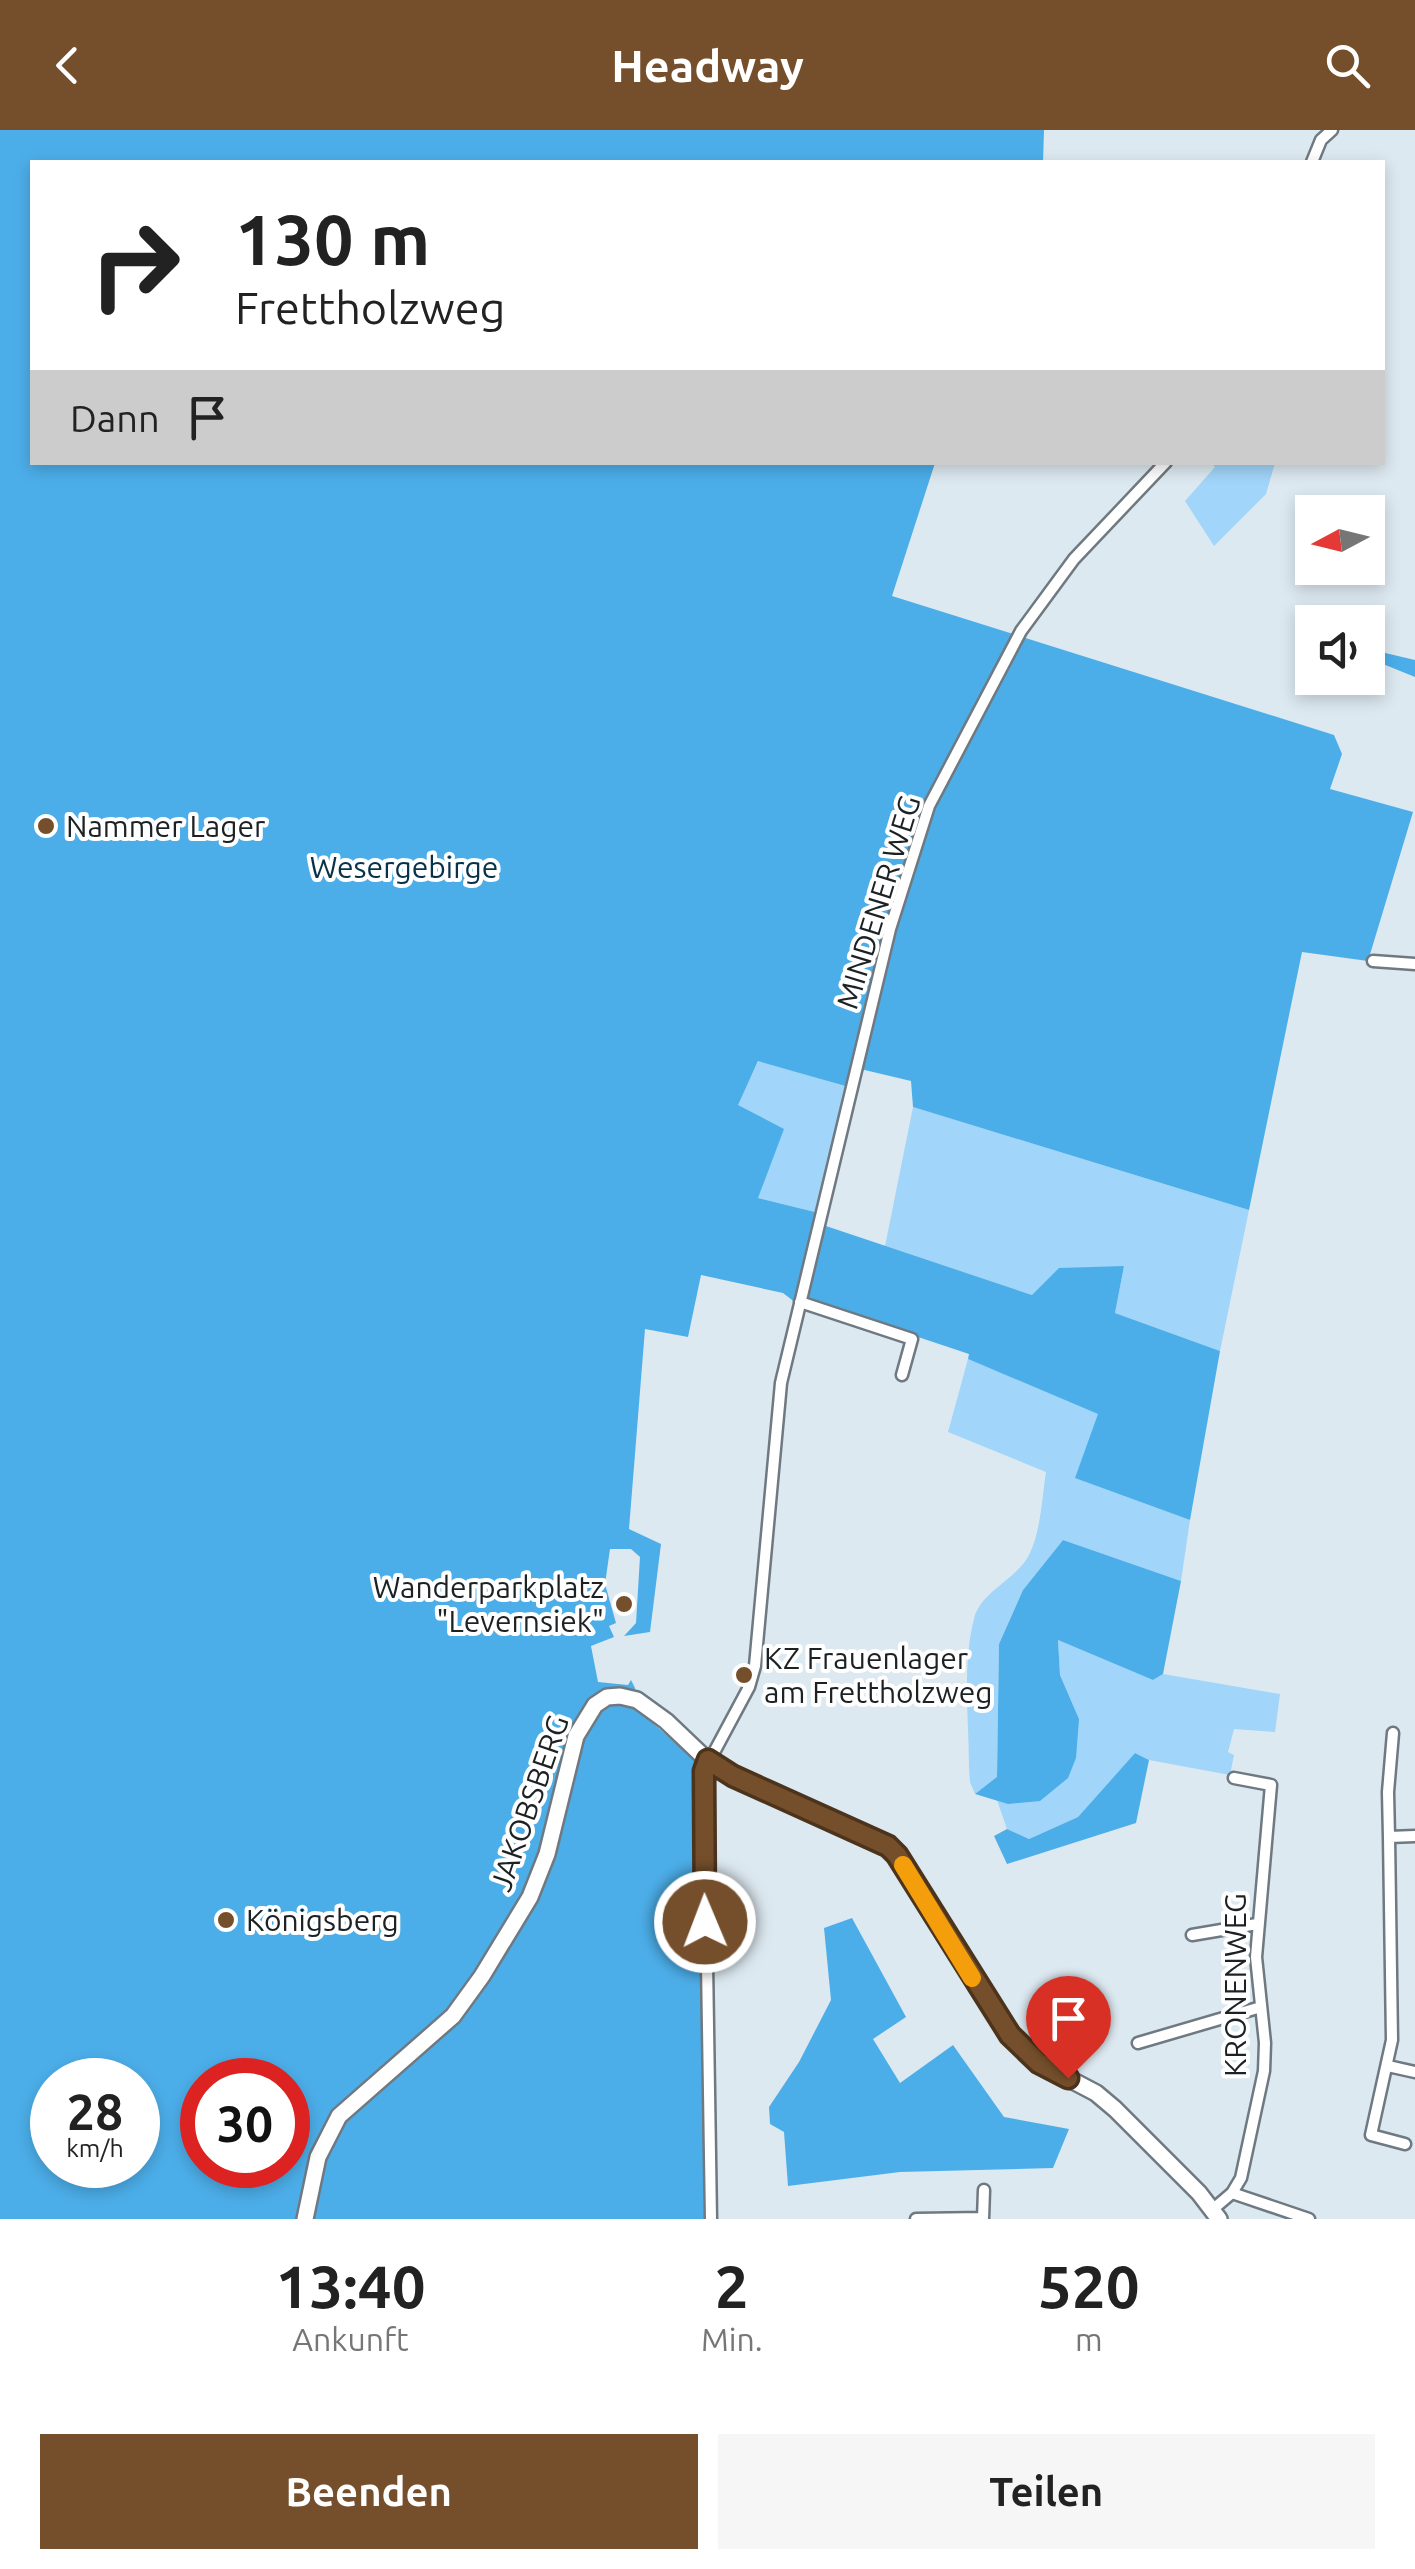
<!DOCTYPE html>
<html lang="de">
<head>
<meta charset="utf-8">
<style>
	:root { --surface:#fff; --page:#f6f6f6; --text:#222; --muted:#767676; --accent:#754f2b }
	body { margin:0; font-family:Ubuntu,sans-serif; background:var(--page); color:var(--text); height:100vh; display:flex; flex-direction:column; font-size:38px; white-space:nowrap }
	* { box-sizing:border-box; margin:0 }
	p { font-size:32px; color:var(--muted) }
	.icon { flex:none; width:55px; height:55px; fill:none; stroke:currentColor; stroke-width:2; stroke-linecap:round; stroke-linejoin:round }
	.map { position:relative; height:2089px; overflow:hidden }
	.side { display:flex; flex-direction:column; background:var(--surface); flex:1 }
	.side>* { flex:none }
	.top-card { position:absolute; left:30px; top:30px; width:1355px; height:305px; border-radius:0px; box-shadow:0 5px 15px #0003; background:#fff; color:var(--text); overflow:hidden }
	.needle { width:65px; rotate:263deg }
	.fabs { position:absolute; left:1295px; top:365px; display:grid; gap:20px }
	.fabs a { display:grid; place-items:center; width:90px; height:90px; border-radius:0px; background:var(--surface); box-shadow:0 5px 15px #0003; font-size:50px }
	.speed { position:absolute; left:30px; top:1928px; display:flex; gap:20px; font-size:50px; font-weight:700; text-align:center }
	.speed>* { display:grid; place-content:center; width:130px; height:130px; border-radius:50%; background:var(--surface); box-shadow:0 5px 15px #0003; line-height:1 }
	.speed small { font-size:25px; font-weight:400 }
	.speed .limit { border:15px solid #d22; background:#fff; color:#111 }
	.pin { position:absolute; display:grid; place-items:center; width:85px; height:85px; color:#fff; margin:-102px -42px; border-radius:50% 50% 50% 0; rotate:-45deg; box-shadow:0 0 10px #0007 }
	.pin .icon { rotate:45deg }
	.me { position:absolute; width:110px; margin:-55px; rotate:359deg; stroke-linejoin:round; filter:drop-shadow(0 0 8px #0008) }
	.turn { display:flex; align-items:center; gap:35px; height:210px; padding:0 40px; font-size:45px }
	.turn .icon { width:130px; height:130px; stroke-width:2.5 }
	.turn b { display:block; font-size:70px; line-height:85px }
	.then { display:flex; align-items:center; height:95px; padding:0 40px; background:#0003; gap:20px; font-size:38px }
	.eta { display:flex; justify-content:space-evenly; align-items:center; height:170px; text-align:center }
	.eta b { font-size:60px; font-weight:700; line-height:70px }
	.action { display:flex; gap:20px; margin-top:auto; padding:20px 40px }
	.action a { flex:1; height:115px; border-radius:0px; background:var(--accent); color:#fff; font-size:40px; font-weight:700; line-height:115px; text-align:center }
	.action a+a { background:var(--page); color:var(--text) }
	header { display:flex; justify-content:space-between; align-items:center; height:130px; padding:0 40px; background:var(--accent); color:#fff; font-size:45px; font-weight:700 }
	.map>svg:first-child { display:block }
</style>
</head>
<body>
<header><svg class="icon" aria-label="back" viewBox="0 0 24 24"><path d="M15 5l-7 7 7 7"/></svg>Headway<svg class="icon" aria-label="search" viewBox="0 0 24 24"><circle cx="10" cy="10" r="6"/><path d="M15 15l6 6"/></svg></header>
<div class="map">
<svg width="1415" height="2089" viewBox="0 0 1415 2089">
	<rect width="100%" height="100%" fill="#dde9f1"/>
	<path fill="#a1d5f9" d="M1211,333h64l-9,31 -52,52 -29,-45 30,-34z
		M759,930l91,28 -31,125 -61,-15 -21,-93z
		M913,977l336,103 -29,141 -105,-38 9,-47 -92,29 -147,-49z
		M968,1229l131,55 -23,64 114,42 -9,61 -118,-41 -40,50 -24,54 -2,134 -22,16 -5,-12 -1,-15c0,-47 -7,-102 5,-148 6,-27 42,-39 55,-64 12,-24 13,-57 17,-83l-98,-40z
		M1058,1510l95,40 10,-6 117,20 -5,38 -41,-3 -6,23 6,3 -4,20 -81,-15 -14,-7 -57,64 -49,22 -22,-10 -10,-29 82,-81 -19,-44z"/>
	<path fill="#4caee9" fill-rule="evenodd" d="M0,0h1044l-1,32h-1011v300l903,1 -43,133 442,139 8,19 -12,35 83,23 -45,149 -66,-9 -53,258 -336,-103 -2,-26 -59,-14 -7,19 -87,-25 -20,44 46,24 -26,69 61,15 -23,90 -13,-10 -82,-18 -13,62 -43,-8 -16,200 32,15 -11,88 -26,4 12,-13 4,-66 -9,-8h-21l-5,35 11,39 -7,3 5,11 -23,9 7,36 30,3 3,-5 4,8 -2,18 68,59 3,454h-704zM52,1950h86v85h-86zM202,1950h86v85h-86z
		M1381,522l34,8v17l-37,-15z
		M823,1095l209,70 27,-27 65,-2 -9,47 105,38 -30,169 -115,-42 23,-64 -130,-55 1,-5 -165,-55z
		M1063,1410l118,41 -18,93 -10,6 -95,-40 2,35 19,44 -3,39 -8,20 -28,23 -32,3 -33,-10 22,-17 2,-133 24,-54z
		M1135,1623l14,7 -13,63 -129,41 -13,-28 13,-7 22,10 49,-22z
		M852,1788l54,99 -33,22 27,44 53,-38 51,72 65,12 -16,39 -153,4 -112,14 -4,-54 -14,-8 -1,-17 30,-45 32,-62 -7,-72z"/>
	<g fill="none" stroke-linecap="round" stroke-linejoin="round">
		<g stroke="#6f7981" stroke-width="15">
			<path id="street" d="M1312,32l9,-22 11,-10
				M1373,831l42,3
				M800,1172l112,37 -10,36
				M1393,1603l-5,59 1,45 26,-1
				M1389,1707l3,203 -21,95 34,9
				M1192,1805l65,-11
				M1138,1913l123,-36
				M1388,1936l27,6
				M1232,2063l77,26
				M1212,2080l20,-17 9,-15 23,-107 1,-28 -9,-86 15,-172 -37,-7
				M711,2089l-7,-448 45,-84 6,-21 26,-283 109,-454 39,-123 92,-175 53,-72 92,-97
				M916,2089l67,-1
				M983,2089l1,-29"/>
		</g>
		<g stroke="#6f7981" stroke-width="20">
			<path id="secondary" d="M305,2089l13,-62 21,-41 114,-100 29,-40 48,-79 17,-43 29,-118 19,-31 12,-8 13,-1 17,4 29,21 42,40 25,15 155,70 9,9 113,180 29,28 57,30 19,16 84,84 20,26"/>
		</g>
		<use href="#street" stroke="#fff" stroke-width="10"/>
		<use href="#secondary" stroke="#fff" stroke-width="15"/>
	</g>
	<g fill="none" stroke-linecap="round" stroke-linejoin="round">
		<g stroke="#4c331c" stroke-width="25">
			<path id="route" d="M705,1792l-1,-151 4,-11 25,16 155,70 9,9 113,180 29,28 29,15"/>
		</g>
		<use href="#route" stroke="#754f2b" stroke-width="18"/>
		<path stroke="#f59e0b" stroke-width="18" d="M903,1735l69,113"/>
	</g>
	<g fill="#754f2b" stroke="#fff" stroke-width="4">
		<circle cx="46" cy="696" r="10"/>
		<circle cx="624" cy="1474" r="10"/>
		<circle cx="744" cy="1545" r="10"/>
		<circle cx="226" cy="1790" r="10"/>
	</g>
	<g text-anchor="middle" dominant-baseline="central" stroke-width="8" stroke-linejoin="round" paint-order="stroke">
		<g font-size="30" fill="#1c2124" stroke="#fff" text-anchor="start">
			<text x="66" y="696">Nammer Lager</text>
			<text x="604" y="1457" text-anchor="end">Wanderparkplatz<tspan x="604" dy="34">"Levernsiek"</tspan></text>
			<text x="764" y="1528">KZ Frauenlager<tspan x="764" dy="34">am Frettholzweg</tspan></text>
			<text x="246" y="1790">Königsberg</text>
		</g>
		<g font-size="30" fill="#07324a" stroke="#fff">
			<text x="404" y="737">Wesergebirge</text>
		</g>
		<g font-size="30" fill="#1c2124" stroke="#fff">
			<text transform="translate(878 772) rotate(-73)">MINDENER WEG</text>
			<text transform="translate(529 1673) rotate(-71)">JAKOBSBERG</text>
			<text transform="translate(1235 1855) rotate(-90)">KRONENWEG</text>
		</g>
	</g>
</svg>
<div class="fabs">
<a><svg class="needle" viewBox="-14 -14 28 28"><path d="M0-13l5 13h-10z" fill="#e53935"/><path d="M0 13l5-13h-10z" fill="#767676"/></svg></a>
<a><svg class="icon" aria-label="sound" viewBox="0 0 24 24"><path d="M4 9h4l5-4v14l-5-4H4zM17 9q2 3 0 6"/></svg></a>
</div>
<div class="speed"><div>28<small>km/h</small></div><div class="limit">30</div></div>
<div class="pin" style="left:1068px;top:1948px;background:#d93025"><svg class="icon" aria-label="arrive" viewBox="0 0 24 24"><path d="M6 21V4h12l-3 4 3 4H6"/></svg></div>
<svg class="me" style="left:705px;top:1792px" viewBox="-20 -20 40 40"><circle r="17" fill="#754f2b" stroke="#fff" stroke-width="3"/><path d="M0-11L8 9 0 5-8 9z" fill="#fff"/></svg>
<div class="top-card">
<div class="turn"><svg class="icon" aria-label="right" viewBox="0 0 24 24"><path d="M7 20v-9h11M14 6l5 5-5 5"/></svg><div><b>130 m</b>Frettholzweg</div></div>
<div class="then">Dann<svg class="icon" aria-label="arrive" viewBox="0 0 24 24"><path d="M6 21V4h12l-3 4 3 4H6"/></svg></div>
</div>
</div>
<section class="side">
<div class="eta">
<div><b>13:40</b><p>Ankunft</p></div>
<div><b>2</b><p>Min.</p></div>
<div><b>520</b><p>m</p></div>
</div>
<div class="action"><a>Beenden</a><a>Teilen</a></div>
</section>
</body>
</html>
